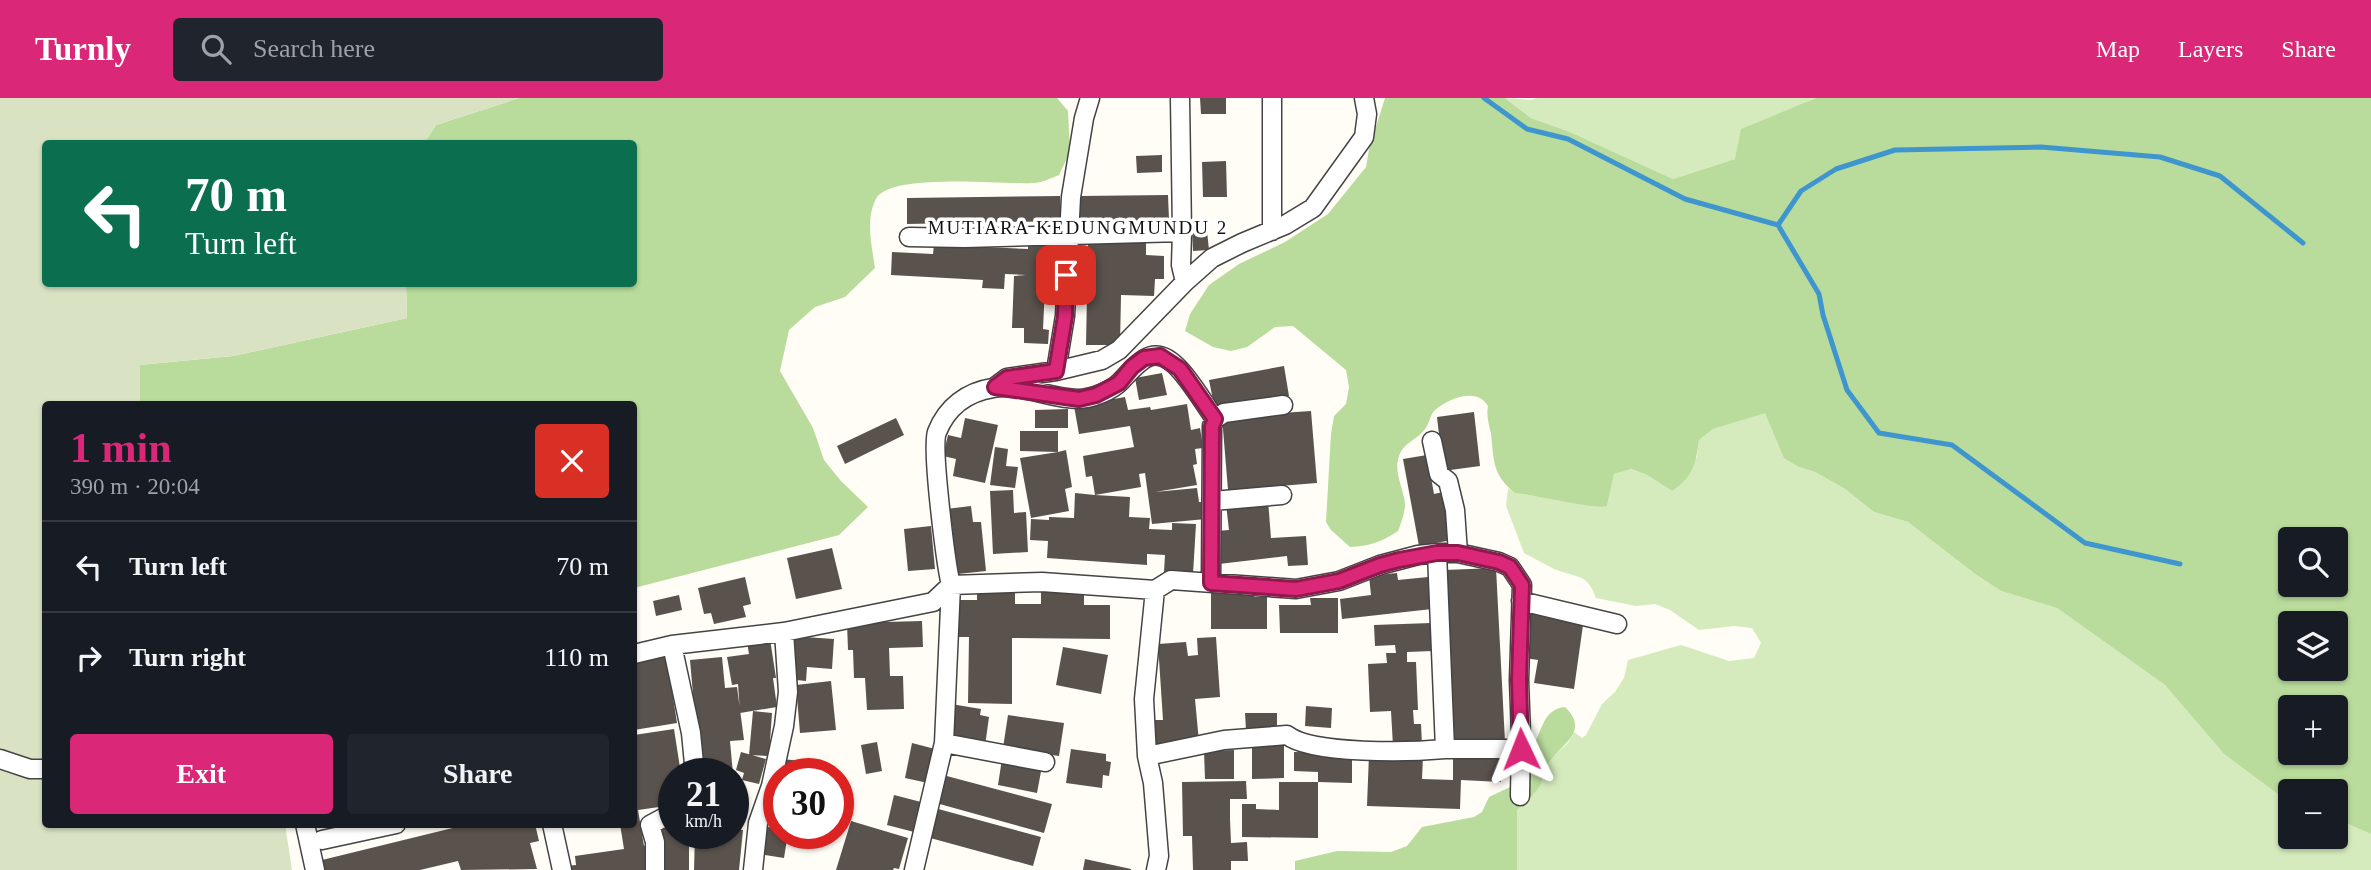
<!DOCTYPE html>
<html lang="en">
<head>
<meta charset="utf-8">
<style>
	:root { --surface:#171b24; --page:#20242c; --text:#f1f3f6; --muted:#9ea1a6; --line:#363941; --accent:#db2777 }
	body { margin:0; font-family:Georgia,serif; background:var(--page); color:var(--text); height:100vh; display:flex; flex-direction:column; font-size:26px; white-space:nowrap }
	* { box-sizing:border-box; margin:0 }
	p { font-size:23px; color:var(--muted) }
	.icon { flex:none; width:38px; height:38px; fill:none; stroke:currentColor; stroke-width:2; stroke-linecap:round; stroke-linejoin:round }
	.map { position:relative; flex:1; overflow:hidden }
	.side { position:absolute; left:42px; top:303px; width:595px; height:427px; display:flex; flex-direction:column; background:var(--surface); border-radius:7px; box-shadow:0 2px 5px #0004 }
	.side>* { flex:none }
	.top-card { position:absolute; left:42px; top:42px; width:595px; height:147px; border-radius:7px; box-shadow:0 2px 5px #0004; background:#0b6e4f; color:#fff; overflow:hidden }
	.controls { position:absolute; left:2278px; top:429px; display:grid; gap:14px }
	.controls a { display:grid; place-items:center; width:70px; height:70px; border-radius:7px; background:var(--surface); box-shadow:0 2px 5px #0004; font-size:35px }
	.speed { position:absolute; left:658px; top:660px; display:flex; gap:14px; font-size:35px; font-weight:700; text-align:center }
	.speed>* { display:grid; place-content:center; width:91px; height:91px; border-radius:50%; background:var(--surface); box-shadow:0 2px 5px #0004; line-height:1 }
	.speed small { font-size:18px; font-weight:400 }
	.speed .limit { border:10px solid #d22; background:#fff; color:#111 }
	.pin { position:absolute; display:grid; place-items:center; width:60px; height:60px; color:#fff; margin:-30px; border-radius:14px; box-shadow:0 4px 10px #0006 }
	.me { position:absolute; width:77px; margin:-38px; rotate:358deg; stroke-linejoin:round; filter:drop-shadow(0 0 5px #0008) }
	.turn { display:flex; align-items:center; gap:24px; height:147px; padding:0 28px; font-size:32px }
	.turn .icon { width:91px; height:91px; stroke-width:2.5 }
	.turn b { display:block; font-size:49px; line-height:60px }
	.round { display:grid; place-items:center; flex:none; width:74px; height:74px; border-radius:7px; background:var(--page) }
	.overview { display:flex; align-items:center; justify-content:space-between; height:119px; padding:0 28px }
	h1 { font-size:42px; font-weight:700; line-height:52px; color:var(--accent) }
	.button { display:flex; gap:14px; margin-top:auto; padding:14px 28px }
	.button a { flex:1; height:80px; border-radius:7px; background:var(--accent); color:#fff; font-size:28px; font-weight:700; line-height:80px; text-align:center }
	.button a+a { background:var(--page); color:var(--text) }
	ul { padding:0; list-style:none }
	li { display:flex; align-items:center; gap:21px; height:91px; padding:0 28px; border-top:2px solid var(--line) }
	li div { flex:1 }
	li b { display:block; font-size:26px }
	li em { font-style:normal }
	header { display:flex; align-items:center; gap:42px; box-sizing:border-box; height:98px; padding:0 35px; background:var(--accent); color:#fff }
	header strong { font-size:33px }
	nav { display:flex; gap:38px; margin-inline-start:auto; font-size:24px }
	.search { width:490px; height:63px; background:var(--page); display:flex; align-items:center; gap:18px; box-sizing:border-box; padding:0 24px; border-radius:7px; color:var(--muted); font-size:26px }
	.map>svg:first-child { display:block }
</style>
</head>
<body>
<header>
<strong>Turnly</strong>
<div class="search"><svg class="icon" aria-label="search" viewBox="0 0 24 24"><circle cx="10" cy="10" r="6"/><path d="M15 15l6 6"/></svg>Search here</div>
<nav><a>Map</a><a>Layers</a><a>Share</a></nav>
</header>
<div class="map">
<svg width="2371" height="772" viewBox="0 0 2371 772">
	<rect width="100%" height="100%" fill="#fffdf5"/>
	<path fill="#d5ebbd" d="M1505,0l26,2 6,-2h279l-6,2 -75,59 -62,20 -103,-47 -39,-14z
		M1765,314l34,55 16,5 30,17 29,23 34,10 67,52 26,17 56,17 108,77 59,69 51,38 16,7v37h45v-17l35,15v36h-854v-60l23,-24 10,-27 18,-16 6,-11 8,6 4,-3 16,-31 13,-12 9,-14 4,-18 53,-15 48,16 25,-3 7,-15 -9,-15 -18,-2 -35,4 -29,-20 -15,-6 -19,2 -40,-8c-9,-26 -21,-20 -42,-29 -10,-5 -20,-11 -30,-16l-18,-47 2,-18 7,5c19,2 81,17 92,12l7,-31 16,-5 17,6 25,16 25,-34 2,-17 14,-11z"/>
	<path fill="#b9dc9c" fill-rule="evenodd" d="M519,0h538l11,13 2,41 -11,23c-8,3 -17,8 -26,8 -29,2 -143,-11 -157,16 -11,20 -4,48 -1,69l-30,29 -30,10 -26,23 -9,41 33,57 11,32 17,21 27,26 -29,28 -205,53v-184h-494l-1,-39 94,-9 174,-38 -1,-34h228v-140l-210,-1 12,-18z
		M1385,0h120l26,20 39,14 103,47 62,-20 6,-30 75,-31h555v736l-35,-15v-28h-45v8l-16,-7 -51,-38 -59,-69 -108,-77 -56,-17 -26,-17 -67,-52 -34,-10 -29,-23 -30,-17 -16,-5 -15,-9 -19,-45 -52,16 -14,11c-3,24 -6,37 -27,51l-25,-16 -16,-6 -17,5 -7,32c-11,4 -73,-11 -92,-13 -23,-18 -21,-33 -24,-59 -2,-10 -5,-18 -3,-28 -11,-19 -39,-8 -53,4 -5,4 -5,13 -10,19 -8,11 -21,13 -26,27 -6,16 5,33 6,48 0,9 -4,19 -7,27 -16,11 -29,15 -48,16l-19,-17 -5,-8 5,-88 3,-18 12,-12 3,-17 -3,-17 -53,-44 -18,1 -28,20 -16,4 -18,-4 -28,-16 5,-17 19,-29 30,-21 46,-22 43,-28 38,-47 3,-18zM2291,441h45v45h-45zM2291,525h45v45h-45zM2291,609h45v45h-45z
		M1565,609c25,24 -3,37 -15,54 -6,7 -6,17 -10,25 -6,9 -16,17 -23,24v60h-222v-9l42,-10 54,1 16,-6 15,-19 52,-10 8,-5 7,-15 21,-10c0,-5 0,-12 1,-17 4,-10 18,-16 23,-26 9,-16 10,-35 31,-37z"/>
	<path fill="#d9e3c4" d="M0,0h519l-83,27 -12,18 -378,1v140h360l1,34 -174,38 -93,9v39h-94v420h239l7,46h-292z"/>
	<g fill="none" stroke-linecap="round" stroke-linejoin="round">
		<path stroke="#3f96cf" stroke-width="5" d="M1484,0l43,31 41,10 117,60 93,26 41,69 4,21 24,75 32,43 73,12 133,98 95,21
			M1778,127l23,-34 35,-22 59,-19 146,-3 119,10 60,19 83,67"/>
	</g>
	<path fill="#5a524d" d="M1200,0h26v16h-25z
		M1162,57v17l-25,1 -1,-17z
		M1226,63l1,36h-24l-1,-35z
		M1168,97l1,25 -89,1v-25z
		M1060,98l1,25 -154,3v-26z
		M1207,133l2,19 -16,1 -1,-19z
		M1088,144l58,1v12l18,1v23h-9l-1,17 -33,-1 -1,50h-34z
		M1028,145l29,2 -2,43 -10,-1 -2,42 6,1 -1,14 -24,-1v-15h-12l2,-52 12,-1 -21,-1 -1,15 -22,-1 1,-8 -92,-5 1,-23 41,2 1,-9 94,4z
		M1284,268l5,30 -74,14 -6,-30z
		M1162,275l5,22 -28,5 -4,-22z
		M1125,299l3,13 22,-3 1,3 36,-6 4,26 9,-2 3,20 -8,1 2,15 -4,1 4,20 -42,7 42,-4 2,14h5l2,17 -54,5 -7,-51 -6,1 2,13 -46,8 35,2 -1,20 21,1 -1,11 23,1v-7l24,1 -3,50 -29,-2 1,-17 -18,-1v11l-100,-7 1,-17 -18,-1 1,-21 18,1v-3l25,1 1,-25 20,2 -3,-19 -6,1 -3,-21 51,-9 -4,-21 -51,8 -5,-28z
		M1068,311v19h-33v-18z
		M1311,313l6,72 -89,7 -6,-73z
		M1474,314l6,54 -37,5 -6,-54z
		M896,320l8,17 -59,29 -8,-18z
		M965,320l33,7 -13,58 -32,-7 3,-17 -13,-3 5,-21 13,3z
		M1020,333h38v21l8,-2 6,37 -7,2 4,22 -38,7 -11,-60 38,-6 -38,-1z
		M995,349l13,2 -2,17 12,1 -3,21 -25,-3z
		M1427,357l7,39 9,-2 9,48 -33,6 -16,-87z
		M1013,392l1,23 12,-1 2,40 -35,2 -3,-63z
		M1268,402l3,38 35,-2 2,29 -20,1 -1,-10 -68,8 -3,-33 13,-1 -3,-26z
		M971,408l2,16h8l5,49 -28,3 -2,-18 -7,1 -1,-13 6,-2h-6l-2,-9 7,-1 -1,-7h-5l-1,-16z
		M931,428l4,43 -27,2 -4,-42z
		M832,450l10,41 -46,10 -9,-41z
		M1496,470l9,174 -53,2 -8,-174z
		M1397,475l1,7 30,-3 4,32 -90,10 -2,-20 31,-4 -2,-19z
		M745,479l6,27 -8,2 3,11 -32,7 -3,-11 -7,1 -6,-26z
		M1211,492h43v7h13v32h-56z
		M977,493l38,1v12h26v-13l43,1v13h26v34l-98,-1v66l-44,-1 1,-66h-10v-37h18z
		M679,497l3,15 -26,6 -3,-15z
		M1310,500h28v35h-58l-1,-28h32z
		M1525,511l59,9 -10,71 -40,-6 4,-23 -13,-2 4,-28 -7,-1z
		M922,523l1,26 -34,1 1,28h13l1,33 -37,1 -2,-32h-11l-1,-28h-5l-1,-27z
		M1431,525l1,28 -25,1v10h9l2,48h-5l1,14h7l1,21 -29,1 -2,-35 -21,1 -2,-48 19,-1 -1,-10h10l-1,-8 -20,1 -1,-21z
		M790,538l44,3 -2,30 -25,-2 -1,14 -19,-2z
		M1216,539l4,60 -25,2 4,43 -45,2 -1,-24h10l-5,-76 28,-2 2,14 10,-1 -1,-17z
		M770,541l6,39h-3l4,29 -37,6 -2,-29 -6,1 -5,-28 22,-3 -2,-12z
		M1063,549l45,8 -7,39 -45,-9z
		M666,554l11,71 -43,7v-47h1l-1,-26z
		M722,559l3,31 12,-1 7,53 -14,1 3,33h-33l-10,-114z
		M831,583l5,49 -36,3 -4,-48z
		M951,606l30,5 -1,6 9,2 -4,29 -39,-6z
		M1306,608l26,2 -1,20 -26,-2z
		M753,613l19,2 -3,43 -20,-1z
		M1245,615h32v17h-31z
		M1008,617l56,8 -5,33 -56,-8z
		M674,631l7,45h-7v39l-13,2 -2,-8 -21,3 6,36 4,-1 4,25h-86v-4l10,-1 -1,-9 49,-7 -4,-25h14v-59l3,-1 -3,-29z
		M877,644l5,29 -16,3 -5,-29z
		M1252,644h32v36l-32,1z
		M912,645l23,6 -7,34 -23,-5z
		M1071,651l35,5v7l5,1 -2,14 -6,-1 -1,13 -36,-5z
		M1234,652v29h-29l-1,-28z
		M741,654l25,7 -7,25 -17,-4 2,-7 -8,-3z
		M1294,654l58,1v30l-34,-1v-10l-24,-1z
		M1453,654l49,2 -1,28 -40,-2 -1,29 -93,-3 2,-52 54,2 -1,23 31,1z
		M781,661l32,3 -1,12h-32z
		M1002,661l40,7 -5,27 -39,-8z
		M943,677l109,29 -8,29 -108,-30z
		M1246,683l1,18h-17v20l1,24 16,-1 1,19h-17v9h-38l-1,-34h-9l-1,-54z
		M1279,684h39v56l-76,-1v-33h14v5l23,1z
		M733,694h2l2,25h-4z
		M894,697l27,7 -7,30 -27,-7z
		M931,709l110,30 -8,29 -110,-30z
		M851,723l57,17 -9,31 -5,-1 -1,2h-57z
		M469,726h66l4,17 -9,2 7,26 -76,1 -3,-9 -38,9h-100l-2,-9z
		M674,727v8h15v37h-29l-1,-44z
		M763,728l16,3v4h9l-4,25 -25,-4z
		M733,731l10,1 -4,40h-45l1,-37h38z
		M1085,761l46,10v1h-48z"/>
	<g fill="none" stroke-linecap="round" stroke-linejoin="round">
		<g stroke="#444" stroke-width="21">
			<path id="minor" d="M1180,0l2,134
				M1272,0v133
				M909,139l56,1 217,-6 -1,33 4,17
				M1056,273l9,-55 6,-119 13,-79 6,-20
				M995,289l12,-9 49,-7 46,-11 17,-10 66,-68 27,-24 30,-15 43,-18 28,-17 51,-71 3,-23 -3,-16
				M1432,343l7,33 9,7 7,29 3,43
				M1213,403l69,-6
				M1211,485l1,-157 3,-7 9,-6 59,-8
				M1155,492l-11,109 3,57 6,27 6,73 -3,14
				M1521,503l96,23
				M672,547l19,88 4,41
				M634,556l38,-9 112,-13 149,-30 18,-17 91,-3 113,8 16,-10 125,9 43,-8 41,-16 38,-10 19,-2h21l41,9 11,5 12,18 -3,95 2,56 -1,60
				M944,645l101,19
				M1445,651h76
				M1147,658l77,-16 63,-5c25,20 125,17 158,14l-8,-196
				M0,661l30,10h16
				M305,726l10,46
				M552,726l10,46
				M322,742l74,-16
				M655,772v-28l-5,-17 11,-6 13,-2
				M753,772l5,-47 13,-37 13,-60 4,-34 -4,-60
				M914,772l30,-127 7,-158c-5,-20 -20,-138 -14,-153 10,-25 30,-40 56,-44 28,-5 57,11 85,11 13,0 34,-8 43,-18 20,-21 34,-40 60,-10 13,15 23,32 34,48"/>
		</g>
		<use href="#minor" stroke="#fff" stroke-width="18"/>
	</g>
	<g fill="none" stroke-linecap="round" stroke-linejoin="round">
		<g stroke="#8e194d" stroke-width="18">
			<path id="route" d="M1066,177l-1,41 -9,55 -49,7 -12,9 84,12 17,-4 23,-12 13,-16 12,-9 16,-2 20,13 35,50 -3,7 -1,157 85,6 43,-8 41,-16 19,-5 38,-7h21l41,9 11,5 12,18 -3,95 2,69"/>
		</g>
		<use href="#route" stroke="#db2777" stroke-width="12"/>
	</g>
	<g text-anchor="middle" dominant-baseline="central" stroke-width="7" stroke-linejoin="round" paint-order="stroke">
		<g font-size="19" letter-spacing="2" fill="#111" stroke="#fff">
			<text x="1078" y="129">MUTIARA KEDUNGMUNDU 2</text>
		</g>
	</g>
</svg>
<div class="controls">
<a><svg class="icon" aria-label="search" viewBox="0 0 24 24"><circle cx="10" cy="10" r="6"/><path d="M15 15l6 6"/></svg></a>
<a><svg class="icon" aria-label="layers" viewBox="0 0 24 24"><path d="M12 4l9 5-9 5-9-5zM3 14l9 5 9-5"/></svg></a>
<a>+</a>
<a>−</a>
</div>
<div class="speed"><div>21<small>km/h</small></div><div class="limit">30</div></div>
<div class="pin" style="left:1066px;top:177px;background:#d93025"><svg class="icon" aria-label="arrive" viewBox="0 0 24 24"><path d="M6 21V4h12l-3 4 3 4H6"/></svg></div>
<svg class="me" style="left:1521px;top:651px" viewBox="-20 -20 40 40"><path d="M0-17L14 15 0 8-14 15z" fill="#db2777" stroke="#fff" stroke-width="4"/></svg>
<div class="top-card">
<div class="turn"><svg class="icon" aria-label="left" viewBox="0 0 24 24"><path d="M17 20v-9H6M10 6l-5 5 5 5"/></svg><div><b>70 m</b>Turn left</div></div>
</div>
<section class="side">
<div class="overview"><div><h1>1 min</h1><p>390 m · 20:04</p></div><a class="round" style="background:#d93025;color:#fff"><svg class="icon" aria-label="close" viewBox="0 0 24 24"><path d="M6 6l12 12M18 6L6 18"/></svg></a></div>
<ul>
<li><svg class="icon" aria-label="left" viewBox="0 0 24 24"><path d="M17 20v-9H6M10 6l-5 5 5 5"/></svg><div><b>Turn left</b></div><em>70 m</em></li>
<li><svg class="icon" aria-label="right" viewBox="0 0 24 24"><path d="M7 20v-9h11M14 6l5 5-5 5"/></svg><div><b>Turn right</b></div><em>110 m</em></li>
</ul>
<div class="button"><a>Exit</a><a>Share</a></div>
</section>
</div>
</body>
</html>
